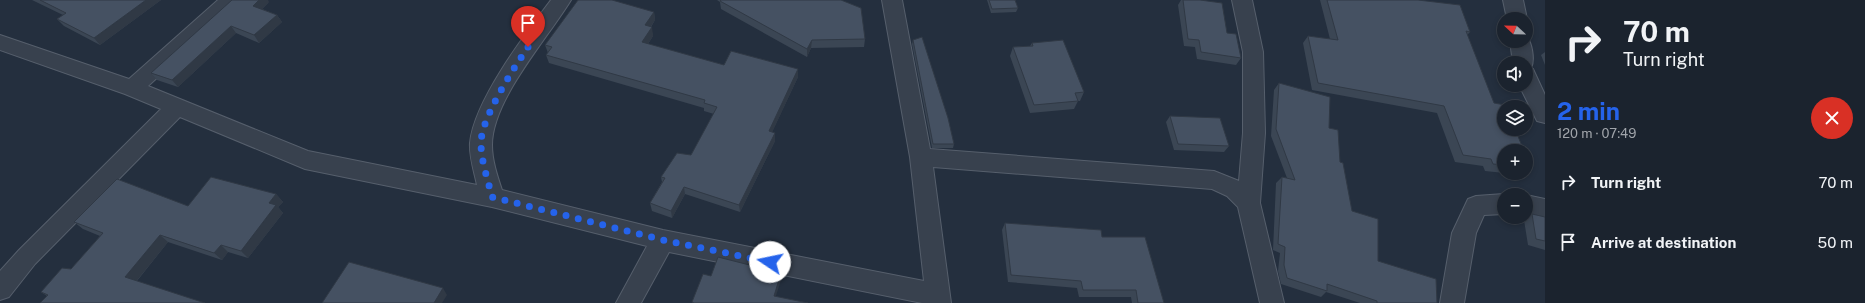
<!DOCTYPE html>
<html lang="en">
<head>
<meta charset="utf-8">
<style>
	:root { --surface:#1b232e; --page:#282f3a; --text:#f1f3f6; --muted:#a0a4aa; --line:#39404a; --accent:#2563eb }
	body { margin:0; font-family:"Public Sans",sans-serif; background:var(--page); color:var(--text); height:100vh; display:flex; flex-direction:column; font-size:15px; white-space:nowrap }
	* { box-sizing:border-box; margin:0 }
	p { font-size:13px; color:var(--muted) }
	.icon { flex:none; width:22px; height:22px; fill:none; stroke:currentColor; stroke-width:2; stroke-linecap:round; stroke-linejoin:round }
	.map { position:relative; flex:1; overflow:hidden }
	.sheet { display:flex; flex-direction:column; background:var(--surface); width:320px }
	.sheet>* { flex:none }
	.guide { background:#1b232e; color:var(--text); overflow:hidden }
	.needle { width:26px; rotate:292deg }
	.buttons { position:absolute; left:1497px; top:12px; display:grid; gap:8px }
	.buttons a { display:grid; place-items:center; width:36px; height:36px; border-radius:50%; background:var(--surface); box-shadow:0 2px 6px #0003,0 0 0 1px var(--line); font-size:20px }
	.pin { position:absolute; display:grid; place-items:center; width:34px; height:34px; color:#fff; margin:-41px -17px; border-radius:50% 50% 50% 0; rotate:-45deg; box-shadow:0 0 4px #0007 }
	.pin .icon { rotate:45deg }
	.me { position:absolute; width:44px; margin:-22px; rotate:281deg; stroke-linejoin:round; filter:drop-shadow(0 0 3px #0008) }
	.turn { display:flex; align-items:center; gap:14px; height:84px; padding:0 12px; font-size:18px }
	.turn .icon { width:52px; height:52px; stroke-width:2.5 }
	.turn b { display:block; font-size:28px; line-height:34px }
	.round { display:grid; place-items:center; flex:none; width:42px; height:42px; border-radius:21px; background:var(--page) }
	.overview { display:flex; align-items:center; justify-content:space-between; height:68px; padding:0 12px }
	h1 { font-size:24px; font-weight:700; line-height:30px; color:var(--accent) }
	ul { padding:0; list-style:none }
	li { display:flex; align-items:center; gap:12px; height:60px; padding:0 12px }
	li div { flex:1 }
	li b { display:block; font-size:15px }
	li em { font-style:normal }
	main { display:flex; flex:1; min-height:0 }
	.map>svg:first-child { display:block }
</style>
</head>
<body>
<main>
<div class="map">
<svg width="1545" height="303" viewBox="0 0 1545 303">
	<rect width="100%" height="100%" fill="#242f3e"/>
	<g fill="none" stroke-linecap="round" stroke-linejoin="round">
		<g stroke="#565f6c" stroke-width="2">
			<path id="minor" d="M218,0h22l-3,5 -89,81 160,65 169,34c-3,-14 -8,-29 -7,-42 4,-42 55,-109 81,-143h20c-23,38 -79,100 -79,145 0,15 5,30 10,45l161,40 261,51 -14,-124 -28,-157h20l28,149 284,22 25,10 4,-48v-81l-11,-52h20l11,52 2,81 -5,70 24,100h-24l-22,-96 -11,-11 -15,-7 -279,-22 18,136h-29l-253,-51 -28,51h-25l31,-57 -155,-39 -187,-38 -125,-52 -145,147 -26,33 -9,3v-29l19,-21 142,-141 -36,-15 -125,-44v-15l129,44z
				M1503,0h20l4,19 -1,1v-1h-19z
				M1526,36c6,6 9,24 5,32l2,1 12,26v28l-8,-2 -18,-36h7v-22h-13l-3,-22h16z
				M1504,194l2,1h-2v19l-20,1 -8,18 -12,70h-24l12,-70 16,-34 8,-3z
				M1526,195l19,4v20l-19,-4z"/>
		</g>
		<use href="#minor" fill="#38414e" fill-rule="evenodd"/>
	</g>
	<path fill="#3b4654" d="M32,0h129l-61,45 -36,-19 -7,-7 6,-4z
		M717,0h124l24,39 -1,8 -53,1 -4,9 -86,-48 -1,-7z
		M987,0h28l3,8 -2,4 -25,1z
		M1181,0h19l27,33 14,25 -5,7 -39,-6 -2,-12 -11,-1 -6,-41z
		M1320,0h98l52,32 -3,3 37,116v22h11l-1,1 -29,-3 -2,-5 -28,-4 -18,-49 -125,-23 -9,-47 5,-7 22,3z
		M269,2l-7,7 15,6 5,7 -23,21 -23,-10 -58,54 -21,-7 -6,-7z
		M654,12l1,8 -4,7 2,9 -5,8 76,21 74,4v8l-26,55 3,9 -35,71 -55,-18 -13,24 -20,-7 -2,-8 12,-21 -1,-5 30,-22 23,-41 -10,-3v-3l-155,-45 -3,-8 2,-2 -3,-8z
		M913,40l41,104 -1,4h-21l-20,-104z
		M1032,43l52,49 -4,9h-2l-4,8 -44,4 -20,-57 3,-9 17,-1z
		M1545,52v13l-4,-10z
		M1279,83l50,45 11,34 12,49 26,50 59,42h-77l-34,-11 -5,5 -40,-13 -3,-13 2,-18 -7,-3 3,-67 6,-6 5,1 -16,-42 3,-46z
		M1170,116l59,30 -5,6 -50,-2 -8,-28z
		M276,194l7,8 -5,5 5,6 -35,45 -20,-6 -6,8 -54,-18 -31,39 -90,15 -6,-4 30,-23 29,-33 -17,-7 -9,-7 114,-16z
		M1532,214l13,3v33l-17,-5 -4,-25z
		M1005,223l97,14 62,66h-32l-1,-6h-52l-2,-9 -69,-6 -6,-52z"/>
	<path fill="#303945" d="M146,0h15l-61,45 -6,-7z
		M259,0h9l1,2 -11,11 -5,-7z
		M654,12l1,8 -9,14 -1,-9z
		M277,15l5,7 -23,21 -5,-8z
		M231,26l5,7 -58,54 -6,-7z
		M652,27l1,9 -9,14 -2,-8z
		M812,40l-1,8 -4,9v-8z
		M798,69v8l-29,62v-8z
		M775,133v8l-35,71 -1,-7z
		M684,187l1,7 -13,24 -1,-7z
		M276,194l7,8 -5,5 5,6 -35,45 -7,-7 28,-48z
		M160,235l8,7 -34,42 -9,-7z
		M221,245l7,7 -6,8 -8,-7z
		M781,273v7l-7,22v-6z
		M443,288l4,7 -5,8h-8z"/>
	<path fill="#455162" stroke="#303945" d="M40,0h106l-52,38 -37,-19 9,-6z
		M232,0h27l-6,6 24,9 -23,20 -23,-9 -59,54 -21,-7z
		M578,0h34l42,12 -9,13 7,2 -10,15 82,23 7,-14 67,18 -29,62 6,2 -36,72 -55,-18 -13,24 -21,-8 15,-25 -4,-1 16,-24 14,2 26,-48 -13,-4 1,-3 -159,-45 6,-8 -7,-2z
		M721,0h120l20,8 4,31 -53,1 -5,9 -87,-48z
		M989,0h26l3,8 -26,1z
		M1183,0h17l22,3 5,30 9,1 5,24 -40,-6 -2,-12 -11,-1z
		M1327,0h91l42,5 10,27 -4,-1 28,72 11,2 1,2h-2v22h11l9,22h-20v14l-11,-1 -2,-5 -28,-4 -19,-49 -126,-23 -10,-47 30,4z
		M922,37l26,81 6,26h-21l-20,-104z
		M1063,40l21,52 -9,1 3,8 -44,4 -21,-58 20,-1 -1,-3z
		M1279,83l51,14 -1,31 9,2 2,32 3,1 9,48 26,8v42l58,18 1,24h-60v-2l-50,-17v7l-40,-13 -3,-13 1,-18 -7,-3 4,-67 13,3 -19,-51z
		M1170,116l50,2 9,28 -51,-2z
		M211,177l65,17 -7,9 7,2 -35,46 -20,-6 -7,8 -54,-18 -35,42 80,26h-165l8,-8 -7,-3 21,-24 9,1 32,-36 -29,-11 43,-43 71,27z
		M1532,214l13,3v24l-9,-2z
		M1005,223l96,7 1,7h43l19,66h-26l-2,-13h-53l-2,-9 -70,-6z
		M718,257l63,16 -7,23 34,7h-114l-2,-1 11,-28 8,2z
		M349,262l94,26 -9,15h-112z"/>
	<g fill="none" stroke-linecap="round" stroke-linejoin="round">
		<path stroke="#2563eb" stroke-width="7" stroke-dasharray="0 12.6" d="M528,47c-14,21 -47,71 -47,96 0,18 7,37 11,54l171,43 107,22"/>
	</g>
</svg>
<div class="buttons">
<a><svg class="needle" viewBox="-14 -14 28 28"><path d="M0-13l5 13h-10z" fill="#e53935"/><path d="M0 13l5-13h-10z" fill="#a0a4aa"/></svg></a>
<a><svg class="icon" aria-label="sound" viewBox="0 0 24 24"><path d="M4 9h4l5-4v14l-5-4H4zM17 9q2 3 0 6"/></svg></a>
<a><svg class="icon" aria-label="layers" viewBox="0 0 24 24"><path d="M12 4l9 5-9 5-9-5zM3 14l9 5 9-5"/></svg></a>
<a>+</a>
<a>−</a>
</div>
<div class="pin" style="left:528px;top:47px;background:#d93025"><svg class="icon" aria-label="arrive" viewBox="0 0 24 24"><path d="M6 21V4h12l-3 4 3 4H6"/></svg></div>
<svg class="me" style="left:770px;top:262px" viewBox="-20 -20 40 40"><circle r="19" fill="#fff"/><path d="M0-13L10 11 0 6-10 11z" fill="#2563eb"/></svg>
</div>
<section class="sheet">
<div class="guide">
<div class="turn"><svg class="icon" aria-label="right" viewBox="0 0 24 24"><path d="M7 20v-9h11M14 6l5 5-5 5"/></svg><div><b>70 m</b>Turn right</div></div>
</div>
<div class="overview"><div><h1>2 min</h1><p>120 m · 07:49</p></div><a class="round" style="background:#d93025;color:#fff"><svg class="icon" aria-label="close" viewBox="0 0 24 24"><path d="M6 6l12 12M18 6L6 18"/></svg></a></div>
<ul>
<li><svg class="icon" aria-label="right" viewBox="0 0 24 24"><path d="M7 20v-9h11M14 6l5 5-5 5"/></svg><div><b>Turn right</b></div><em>70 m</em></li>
<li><svg class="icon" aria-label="arrive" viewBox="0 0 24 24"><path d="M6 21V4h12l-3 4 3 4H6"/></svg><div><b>Arrive at destination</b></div><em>50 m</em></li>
</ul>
</section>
</main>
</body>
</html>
